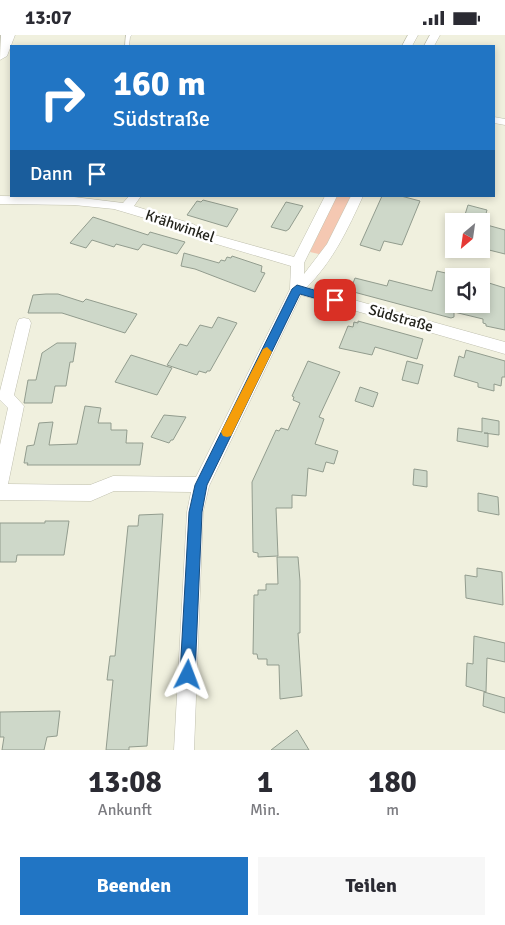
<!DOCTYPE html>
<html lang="de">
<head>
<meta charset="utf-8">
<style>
	:root { --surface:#fff; --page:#f7f7f7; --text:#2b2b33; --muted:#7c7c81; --accent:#2175c4 }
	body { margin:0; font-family:Signika,sans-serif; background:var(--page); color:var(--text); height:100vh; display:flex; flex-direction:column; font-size:19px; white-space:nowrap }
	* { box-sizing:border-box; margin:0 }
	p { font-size:16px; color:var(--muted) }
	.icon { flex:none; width:28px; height:28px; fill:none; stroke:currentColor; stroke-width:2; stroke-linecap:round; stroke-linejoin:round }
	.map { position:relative; height:715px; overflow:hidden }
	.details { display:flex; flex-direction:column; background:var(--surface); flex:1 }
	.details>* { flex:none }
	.top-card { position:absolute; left:10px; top:10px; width:485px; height:152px; border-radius:0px; box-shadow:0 2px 8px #0003; background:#2175c4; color:#fff; overflow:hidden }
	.needle { width:32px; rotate:209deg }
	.fabs { position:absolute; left:445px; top:178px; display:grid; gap:10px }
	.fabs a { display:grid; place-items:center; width:45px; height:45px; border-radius:0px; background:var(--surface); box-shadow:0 2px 8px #0003; font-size:25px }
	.pin { position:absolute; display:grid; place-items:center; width:42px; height:42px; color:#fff; margin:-21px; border-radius:10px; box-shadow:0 2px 8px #0006 }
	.me { position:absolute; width:55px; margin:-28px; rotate:3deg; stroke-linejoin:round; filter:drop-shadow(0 0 4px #0008) }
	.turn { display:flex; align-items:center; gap:18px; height:105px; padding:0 20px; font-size:22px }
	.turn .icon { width:65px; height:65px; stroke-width:2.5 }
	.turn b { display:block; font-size:35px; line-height:42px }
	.then { display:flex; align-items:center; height:48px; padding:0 20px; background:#0003; gap:10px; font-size:19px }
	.eta { display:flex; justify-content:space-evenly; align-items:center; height:85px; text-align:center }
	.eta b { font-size:30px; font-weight:700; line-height:35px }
	.cta { display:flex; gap:10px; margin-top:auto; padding:10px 20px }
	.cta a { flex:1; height:58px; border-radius:0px; background:var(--accent); color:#fff; font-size:20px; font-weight:700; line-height:58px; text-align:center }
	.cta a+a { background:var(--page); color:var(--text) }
	.status { display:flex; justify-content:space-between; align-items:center; height:35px; padding:0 25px; background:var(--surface); direction:ltr }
	.status svg { height:14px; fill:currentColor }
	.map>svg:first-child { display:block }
</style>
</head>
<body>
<div class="status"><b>13:07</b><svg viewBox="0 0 49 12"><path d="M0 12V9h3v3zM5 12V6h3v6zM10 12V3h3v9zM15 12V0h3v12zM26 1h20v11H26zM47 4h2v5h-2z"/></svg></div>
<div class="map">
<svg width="505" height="715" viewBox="0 0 505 715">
	<rect width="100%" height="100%" fill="#f0f0de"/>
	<path fill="#f5c8b2" d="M336,161h17l-30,59 -13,-3z"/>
	<path fill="#ced8c9" stroke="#929c8e" d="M382,161h19l19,5 -18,44 -18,-4 -4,10 -20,-6z
		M203,165l35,9 -11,18 -40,-12 10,-14 4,1z
		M286,167l17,4 -14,23 -3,2 -15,-4z
		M468,170l19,5 -3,11h-21z
		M93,182l55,18 2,-3 35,10 -8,12 -34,-10 -5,6 -22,-6 -2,3 -22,-7 -6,8 -16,-5z
		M487,190l18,5v24l-24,-6z
		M184,218l35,10 2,-3 4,1 2,-4 4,1 1,-2 30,10 -1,6 4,1 -10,19 -60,-23 -14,-3z
		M437,236l17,4v29h27v-19l7,2 1,-4 16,5v42l-19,-4v-2l-3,-1v-4l-29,-7v5l-3,1 -101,-27 5,-13 32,8 2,-6 43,11z
		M46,259h12l25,8 3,-3 51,15 -12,19 -63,-20h-34l5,-18z
		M218,282l19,6 -27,48h-3l-1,2 -7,-2 -2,4 -30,-10 13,-21 7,2 13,-21 12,3z
		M358,286l65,18 -6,20 -42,-12 -3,8 -33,-7 9,-22 5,1 1,-5 4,1z
		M57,308h19l-3,19h-3l-4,24h-11l-3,17h-28l4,-23h8l6,-27z
		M466,315l39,11v16h-3l-1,9 -7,-2v7l-16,-4v-4l-24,-7 5,-20 5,2z
		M131,320l41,13 -15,27 -42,-13z
		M308,326l32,11 -21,45 5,2 -9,25 23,7 -4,13 -8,-2 -3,10 -15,-4 -2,28 -14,-1v13h-16l2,48 -20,1v-4l-5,-1 -1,-70 24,-52 3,1 2,-3 7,2 12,-27 -7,-3 1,-3 -2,-1z
		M407,326l16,4 -5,19 -16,-4z
		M360,352l18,6 -5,14 -18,-6z
		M85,371l16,2 -3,15h13v7h16l-1,13h17l-3,22h-113l1,-2h-4l3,-17 7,-1 5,-22 14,-1 -4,23 28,-1z
		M164,380l22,2 -13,23h-2l-2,3 -18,-6z
		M482,383l17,3v14l-15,-2h4v14l-31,-6 1,-13 24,4z
		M414,434l13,2v16l-14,-2z
		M478,458l20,4 1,18 -21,-4z
		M163,479l-16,232 -18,1v3h-23l7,-70h-6l3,-24h5l13,-130h10l1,-11z
		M45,486h24l-5,34h-47l-1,7h-16v-39h45z
		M277,522h21l2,24v52h-2l4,63 -22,3 -1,-34h-12v-6h-9l-1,-5h-4l1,-59h4v-5h8v-6h12z
		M477,533l25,4 1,33 -37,-7 -1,-23 12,2z
		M474,601l31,7v19l-18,-4 -1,34 -20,-6 1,-23 6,1z
		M484,657l21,6v15l-22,-7z
		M60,676l-3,25 -10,1 -3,13h-42l2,-13h-4v-25z
		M297,695l12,20h-38z"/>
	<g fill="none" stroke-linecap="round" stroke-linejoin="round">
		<g stroke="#c0c0af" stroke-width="1">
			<path id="service" d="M126,0h6l-2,2 -1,9h-4z"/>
		</g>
		<g stroke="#c0c0af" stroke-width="1">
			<path id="minor" d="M408,0h10l-6,11h-10z
				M430,0h10l-6,11h-10z
				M494,82l11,2v6l-11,-2z
				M0,161l74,1 49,6 6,-7h12l-7,10 59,18 18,10 83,23 31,-61h12l-33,67v11l23,-30 24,-48h12c-15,33 -30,65 -56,91l198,55v12l-204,-59 -92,191 -6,26 -9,238h-20l13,-238 4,-20 -77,-1 -23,10 -91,-1v-55l8,-37 -8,-8v-9l17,-68 2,-4 5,-1 5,1 2,4 -17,72 10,11 -16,78 82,1 23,-9 83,1 94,-188 1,-23 -88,-26 -18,-10 -71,-21 -40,-4 -74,-1z"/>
		</g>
		<g stroke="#c0c0af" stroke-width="1">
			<path id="secondary" d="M1,0h14l-8,21 -7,4z"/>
		</g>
		<use href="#service" fill="#fff" fill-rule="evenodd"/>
		<use href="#minor" fill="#fff" fill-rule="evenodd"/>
		<use href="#secondary" fill="#fff" fill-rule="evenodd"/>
	</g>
	<path fill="#2175c4" stroke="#154c7f" d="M297,250l41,12 2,3 -5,4 -35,-10 -93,191 -5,27 -7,163 -2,5 -5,2 -6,-2 -2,-5 9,-163 6,-27 97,-196z"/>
	<path fill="#f59e0b" d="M267,312l5,5 -41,84 -4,1 -4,-1 -2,-4 2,-4 40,-79z"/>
	<g text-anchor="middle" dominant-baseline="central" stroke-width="5" stroke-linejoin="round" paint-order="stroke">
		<g font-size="15" fill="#24241d" stroke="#fff">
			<text transform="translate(180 191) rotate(19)">Krähwinkel</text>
			<text transform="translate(401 283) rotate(16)">Südstraße</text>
		</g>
	</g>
</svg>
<div class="fabs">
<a><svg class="needle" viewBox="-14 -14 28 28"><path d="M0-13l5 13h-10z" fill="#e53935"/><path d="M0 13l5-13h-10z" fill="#7c7c81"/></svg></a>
<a><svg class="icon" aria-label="sound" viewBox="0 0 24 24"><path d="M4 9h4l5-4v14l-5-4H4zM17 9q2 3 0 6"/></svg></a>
</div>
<div class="pin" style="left:335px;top:265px;background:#d93025"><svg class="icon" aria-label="arrive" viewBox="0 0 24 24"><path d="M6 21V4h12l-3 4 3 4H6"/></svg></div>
<svg class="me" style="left:188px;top:640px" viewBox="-20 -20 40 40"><path d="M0-17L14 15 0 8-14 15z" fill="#2175c4" stroke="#fff" stroke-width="4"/></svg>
<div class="top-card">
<div class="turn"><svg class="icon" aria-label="right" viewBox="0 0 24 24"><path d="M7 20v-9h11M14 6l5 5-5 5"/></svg><div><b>160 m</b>Südstraße</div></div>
<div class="then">Dann<svg class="icon" aria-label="arrive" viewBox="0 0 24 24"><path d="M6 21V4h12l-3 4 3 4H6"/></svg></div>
</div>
</div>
<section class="details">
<div class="eta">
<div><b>13:08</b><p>Ankunft</p></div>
<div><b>1</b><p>Min.</p></div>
<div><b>180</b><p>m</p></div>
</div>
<div class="cta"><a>Beenden</a><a>Teilen</a></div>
</section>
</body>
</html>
